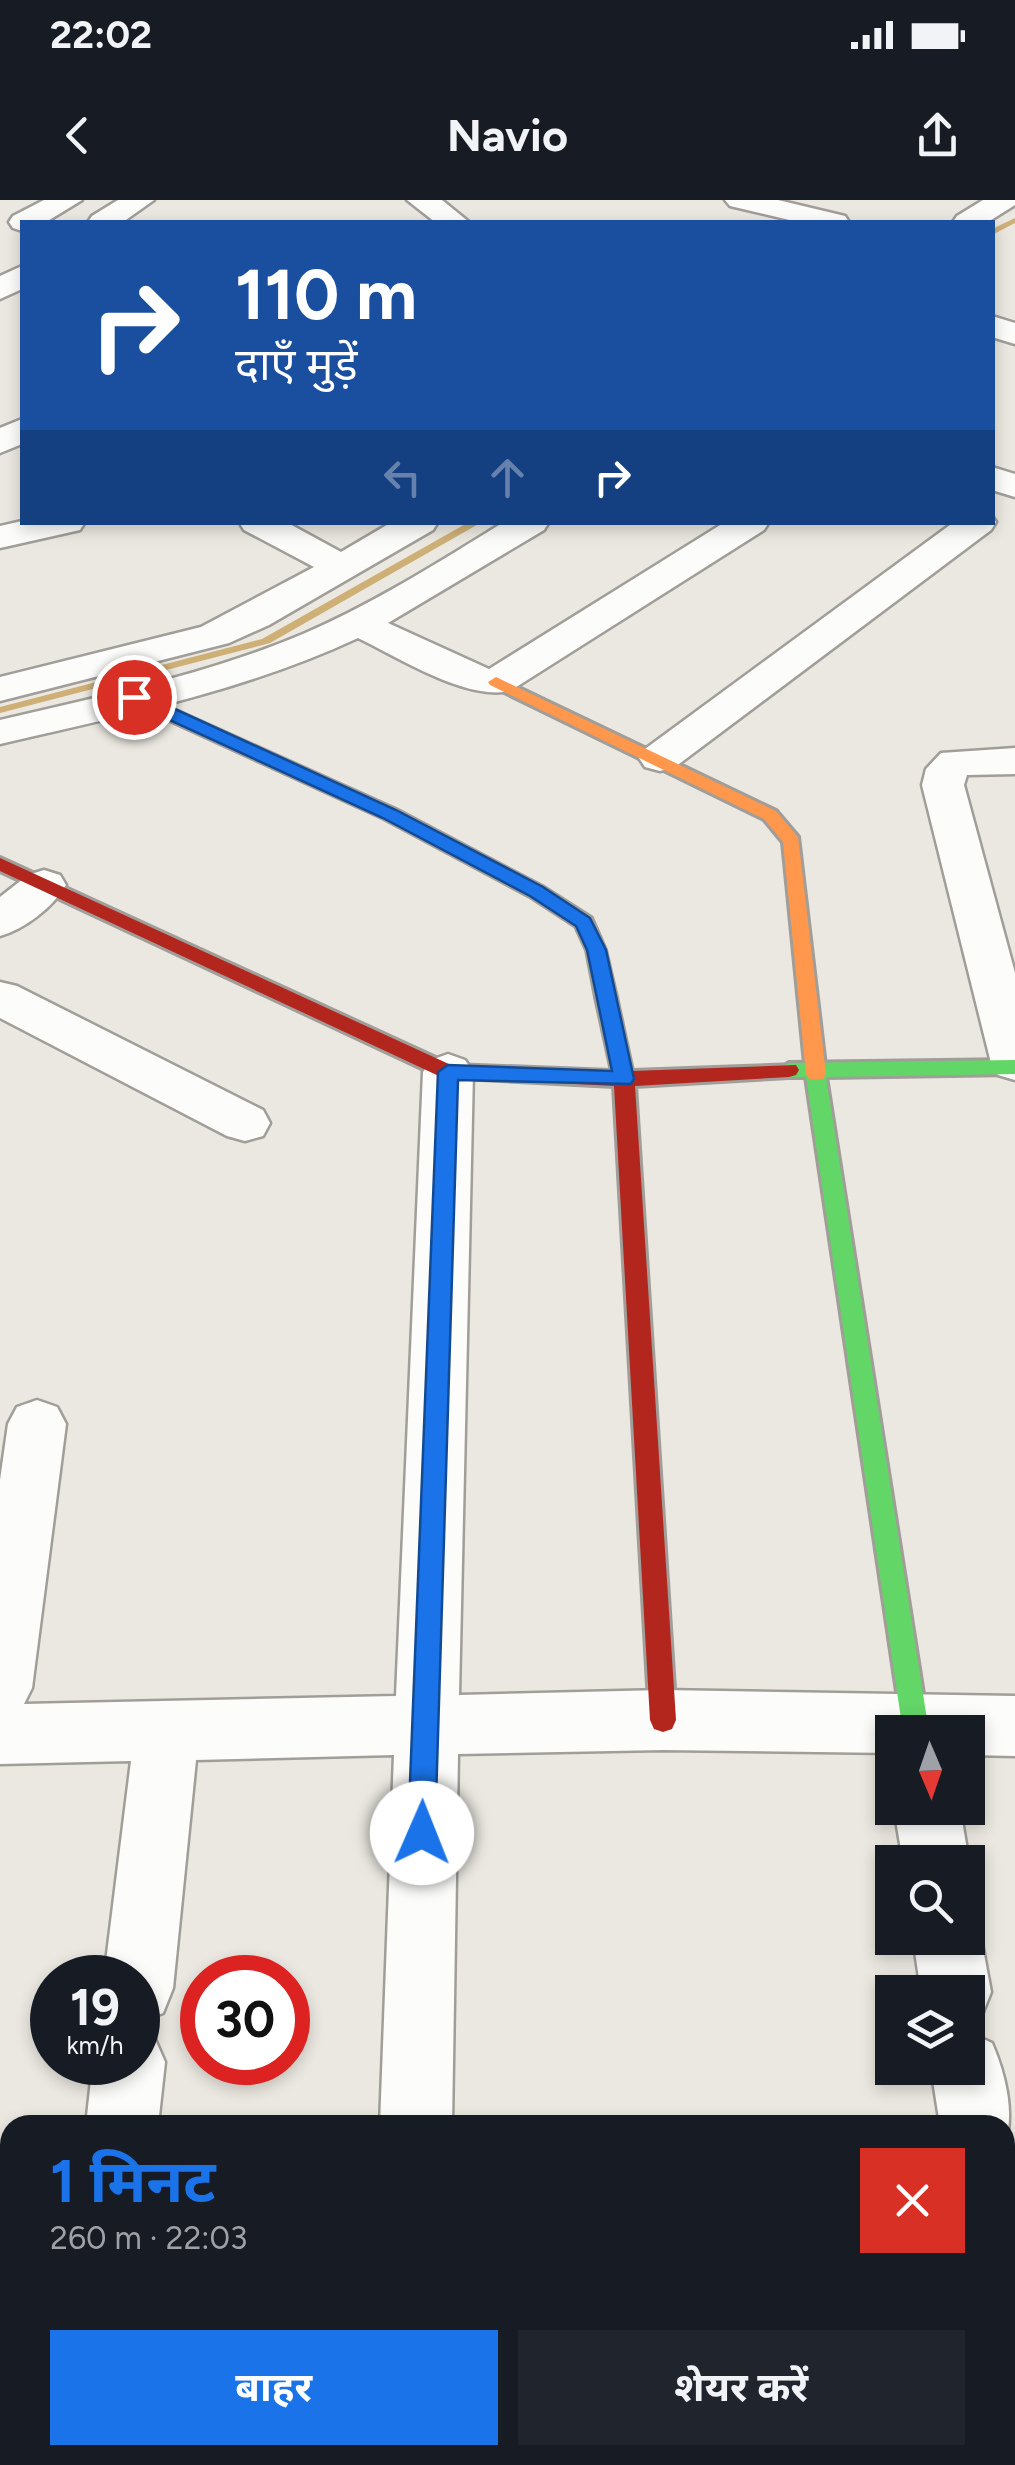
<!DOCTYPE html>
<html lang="hi">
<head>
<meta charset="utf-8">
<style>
	:root { --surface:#171b24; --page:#20242c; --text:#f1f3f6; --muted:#9ea1a6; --accent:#1a73e8 }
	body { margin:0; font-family:Figtree,"Noto Sans Devanagari",sans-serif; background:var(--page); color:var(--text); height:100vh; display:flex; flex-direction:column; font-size:38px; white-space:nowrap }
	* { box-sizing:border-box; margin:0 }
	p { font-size:32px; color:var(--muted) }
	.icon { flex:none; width:55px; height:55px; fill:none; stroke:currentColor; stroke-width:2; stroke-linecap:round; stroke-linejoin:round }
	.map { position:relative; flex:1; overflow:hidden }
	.panel { position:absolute; left:0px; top:1915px; width:1015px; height:350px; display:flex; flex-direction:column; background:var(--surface); border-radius:30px 30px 0 0; box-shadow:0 5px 15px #0003 }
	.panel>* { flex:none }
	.top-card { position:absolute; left:20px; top:20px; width:975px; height:305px; border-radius:0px; box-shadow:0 5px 15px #0003; background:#1a4fa0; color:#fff; overflow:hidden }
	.needle { width:65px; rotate:178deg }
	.fabs { position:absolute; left:875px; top:1515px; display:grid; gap:20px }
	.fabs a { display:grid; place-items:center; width:110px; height:110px; border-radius:0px; background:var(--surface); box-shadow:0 5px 15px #0003; font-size:50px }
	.speed { position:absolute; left:30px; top:1755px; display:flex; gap:20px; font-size:50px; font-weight:700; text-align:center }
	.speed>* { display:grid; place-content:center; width:130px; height:130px; border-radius:50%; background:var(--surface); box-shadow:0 5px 15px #0003; line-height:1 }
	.speed small { font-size:25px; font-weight:400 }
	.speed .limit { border:15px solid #d22; background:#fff; color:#111 }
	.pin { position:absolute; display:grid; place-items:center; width:85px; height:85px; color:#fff; margin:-42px; border:5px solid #fff; border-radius:50%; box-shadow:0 2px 10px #0007 }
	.me { position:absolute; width:110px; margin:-55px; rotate:1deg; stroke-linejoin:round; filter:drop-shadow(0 0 8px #0008) }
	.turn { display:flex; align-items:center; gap:35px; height:210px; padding:0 50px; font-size:45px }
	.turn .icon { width:130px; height:130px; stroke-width:2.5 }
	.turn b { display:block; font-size:70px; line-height:85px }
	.lanes { display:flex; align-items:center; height:95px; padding:0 50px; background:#0003; justify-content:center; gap:50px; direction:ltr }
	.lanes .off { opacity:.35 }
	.round { display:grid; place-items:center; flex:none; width:105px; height:105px; border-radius:0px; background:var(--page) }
	.headline { display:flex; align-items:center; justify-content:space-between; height:170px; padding:0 50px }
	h1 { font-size:60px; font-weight:700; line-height:75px; color:var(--accent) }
	.primary-button { display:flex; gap:20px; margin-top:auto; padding:20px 50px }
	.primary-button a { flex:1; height:115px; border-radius:0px; background:var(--accent); color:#fff; font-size:40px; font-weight:700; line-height:115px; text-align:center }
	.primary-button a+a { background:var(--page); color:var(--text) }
	.status { display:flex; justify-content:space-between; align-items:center; height:70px; padding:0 50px; background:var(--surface); direction:ltr }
	.status svg { height:28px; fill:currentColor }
	header { display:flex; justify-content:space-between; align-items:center; height:130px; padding:0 50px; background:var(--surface); font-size:45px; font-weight:700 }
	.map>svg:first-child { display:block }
</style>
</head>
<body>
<div class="status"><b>22:02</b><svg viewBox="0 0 49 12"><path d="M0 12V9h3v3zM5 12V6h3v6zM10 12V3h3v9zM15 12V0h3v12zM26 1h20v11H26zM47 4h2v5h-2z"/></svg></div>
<header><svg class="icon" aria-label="back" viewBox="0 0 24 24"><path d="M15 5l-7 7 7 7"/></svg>Navio<svg class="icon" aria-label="share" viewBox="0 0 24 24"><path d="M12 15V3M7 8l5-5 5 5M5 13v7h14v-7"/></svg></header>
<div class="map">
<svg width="1015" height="2265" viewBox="0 0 1015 2265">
	<rect width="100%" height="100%" fill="#ebe8e1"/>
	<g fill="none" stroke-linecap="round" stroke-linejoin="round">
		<path fill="#ceb077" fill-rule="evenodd" d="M1015,18v5l-23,12v-6z
			M469,322h13l-212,121 -270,70v-6l262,-68z"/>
	</g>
	<path fill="#cbc9c4" stroke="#bbb8b3" stroke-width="2.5" d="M728,2255h250l9,10h-262z"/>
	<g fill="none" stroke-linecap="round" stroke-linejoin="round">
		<g stroke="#a19e99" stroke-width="5">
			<path id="street" d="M44,0h38l-36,22h-24v9l-9,-3 -4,-6 4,-6z
				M118,0h36l-31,22h-35l4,-6z
				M407,0h35l27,22h-34z
				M725,0h53l67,16 4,6h-51l-68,-16z
				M983,0h32v5l-27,17h-35l4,-6z
				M22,66v23l-22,10v-23z
				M992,116l23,7v21l-23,-7z
				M22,219v25l-22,9v-25z
				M992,267l23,7v23l-23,-7z
				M992,316l4,6 -5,8 -316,237 -15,4 -15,-4 -6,-9 6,-9 309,-227h38z
				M22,321v1h63l-5,8 -80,18v-22z
				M239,322h47l55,30 51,-30h46l-5,8 -164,95 -40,18 -229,58v-24l201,-50 113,-60 -70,-37z
				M504,322h45l-5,8 -156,93 101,46 236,-147h44l-5,8 -254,161c-44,10 -112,-34 -152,-53 -114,53 -237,78 -358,106v-24c102,-24 206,-45 303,-86 70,-30 136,-72 201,-112z
				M1015,548v26l-48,1 -3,10 51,188v107l-17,-5 -7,-12 -69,-278 4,-16 15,-16z
				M44,670l16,5 6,10c-13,22 -41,44 -66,51v-39l28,-22z
				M0,782l17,4 246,124 7,13 -7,13 -18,5 -18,-5 -227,-118z
				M448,854l17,6 8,12 -14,623 204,-5 352,6v60l-47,-1v-23h-76v21l-229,-3 -205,4 -6,371h-72l14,-370 -198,5 -23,228 -10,25 -25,10v-45h-34l27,-217 -131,3v-284l8,-56 9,-17 20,-7 20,7 9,17 -34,264 -8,16 372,-8 27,-624 8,-12z
				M894,1608h66l9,54 -1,5v-5h-65z
				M968,1712l13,26 10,54 -10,25 -13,5v-30h-47l-8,-54h55z
				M138,1830l16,7 11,25 -7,63h-72l7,-63h45z
				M968,1832l24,11c13,30 23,69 13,100v-18h-65l-9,-57h37z
				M0,2073l10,1v78l-10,-1z
				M1005,2076l10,5v136l-10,-4z
				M376,2255h80v10h-80z"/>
		</g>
		<g stroke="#a19e99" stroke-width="6">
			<path id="fast" d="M134,492l262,118 148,78 47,30 14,32 11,47 -3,5h-14l-3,-5 -9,-47 -11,-24 -46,-30 -146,-78 -256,-117 -2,-4z
				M1015,860v14l-189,3 103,655h-26l-97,-655h-17l-10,-7 10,-7z"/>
		</g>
		<g stroke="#a19e99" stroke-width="6">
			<path id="slow" d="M496,477l280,134 22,26 28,237 -3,5h-14l-3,-5 -23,-232 -19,-23 -274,-134 -2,-3z"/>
		</g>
		<g stroke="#a19e99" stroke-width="6">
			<path id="jam" d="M0,658l451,207 161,6 -16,-74 10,-7 10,7 16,74 164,-6 3,5 -3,5 -7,2 -154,9 41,634 -4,9 -9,3 -9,-3 -4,-9 -36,-634 -173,-9 -441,-206z"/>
		</g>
		<use href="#street" fill="#fcfcfa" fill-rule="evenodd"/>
		<use href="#fast" fill="#63d668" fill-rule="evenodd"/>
		<use href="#slow" fill="#ff974d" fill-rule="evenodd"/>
		<use href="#jam" fill="#b3261e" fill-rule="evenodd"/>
	</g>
	<path fill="#1a73e8" stroke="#114b97" stroke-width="2.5" d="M128,493h12l256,117 147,77 47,31 16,32 28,129 -3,5 -173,-4 -23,753 -4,9 -9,4 -10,-4 -4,-9 30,-761 10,-7 164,6 -25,-121 -11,-24 -46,-30 -147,-78 -255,-117z"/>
</svg>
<div class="fabs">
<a><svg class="needle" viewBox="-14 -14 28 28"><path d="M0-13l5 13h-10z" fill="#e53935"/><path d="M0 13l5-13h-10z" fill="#9ea1a6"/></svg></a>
<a><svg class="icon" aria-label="search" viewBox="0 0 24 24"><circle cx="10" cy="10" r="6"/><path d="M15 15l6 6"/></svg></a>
<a><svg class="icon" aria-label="layers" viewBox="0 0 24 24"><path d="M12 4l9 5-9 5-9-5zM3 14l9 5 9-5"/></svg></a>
</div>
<div class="speed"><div>19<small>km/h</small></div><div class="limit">30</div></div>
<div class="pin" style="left:134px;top:497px;background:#d93025"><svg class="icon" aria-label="arrive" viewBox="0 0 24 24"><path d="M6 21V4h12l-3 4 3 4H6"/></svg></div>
<svg class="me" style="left:422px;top:1633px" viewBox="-20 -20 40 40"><circle r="19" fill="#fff"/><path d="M0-13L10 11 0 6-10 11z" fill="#1a73e8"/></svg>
<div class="top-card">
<div class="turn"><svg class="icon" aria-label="right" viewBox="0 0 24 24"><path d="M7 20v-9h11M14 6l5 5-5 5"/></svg><div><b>110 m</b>दाएँ मुड़ें</div></div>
<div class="lanes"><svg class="icon off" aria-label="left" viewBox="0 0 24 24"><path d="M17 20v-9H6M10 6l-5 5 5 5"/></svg><svg class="icon off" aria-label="ahead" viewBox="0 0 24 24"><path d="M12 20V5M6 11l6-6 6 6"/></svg><svg class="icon" aria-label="right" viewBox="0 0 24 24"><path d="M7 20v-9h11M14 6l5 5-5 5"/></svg></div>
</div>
<section class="panel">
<div class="headline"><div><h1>1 मिनट</h1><p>260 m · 22:03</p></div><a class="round" style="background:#d93025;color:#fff"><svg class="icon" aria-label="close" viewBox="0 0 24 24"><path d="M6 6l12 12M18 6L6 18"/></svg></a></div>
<div class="primary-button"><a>बाहर</a><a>शेयर करें</a></div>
</section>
</div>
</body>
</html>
